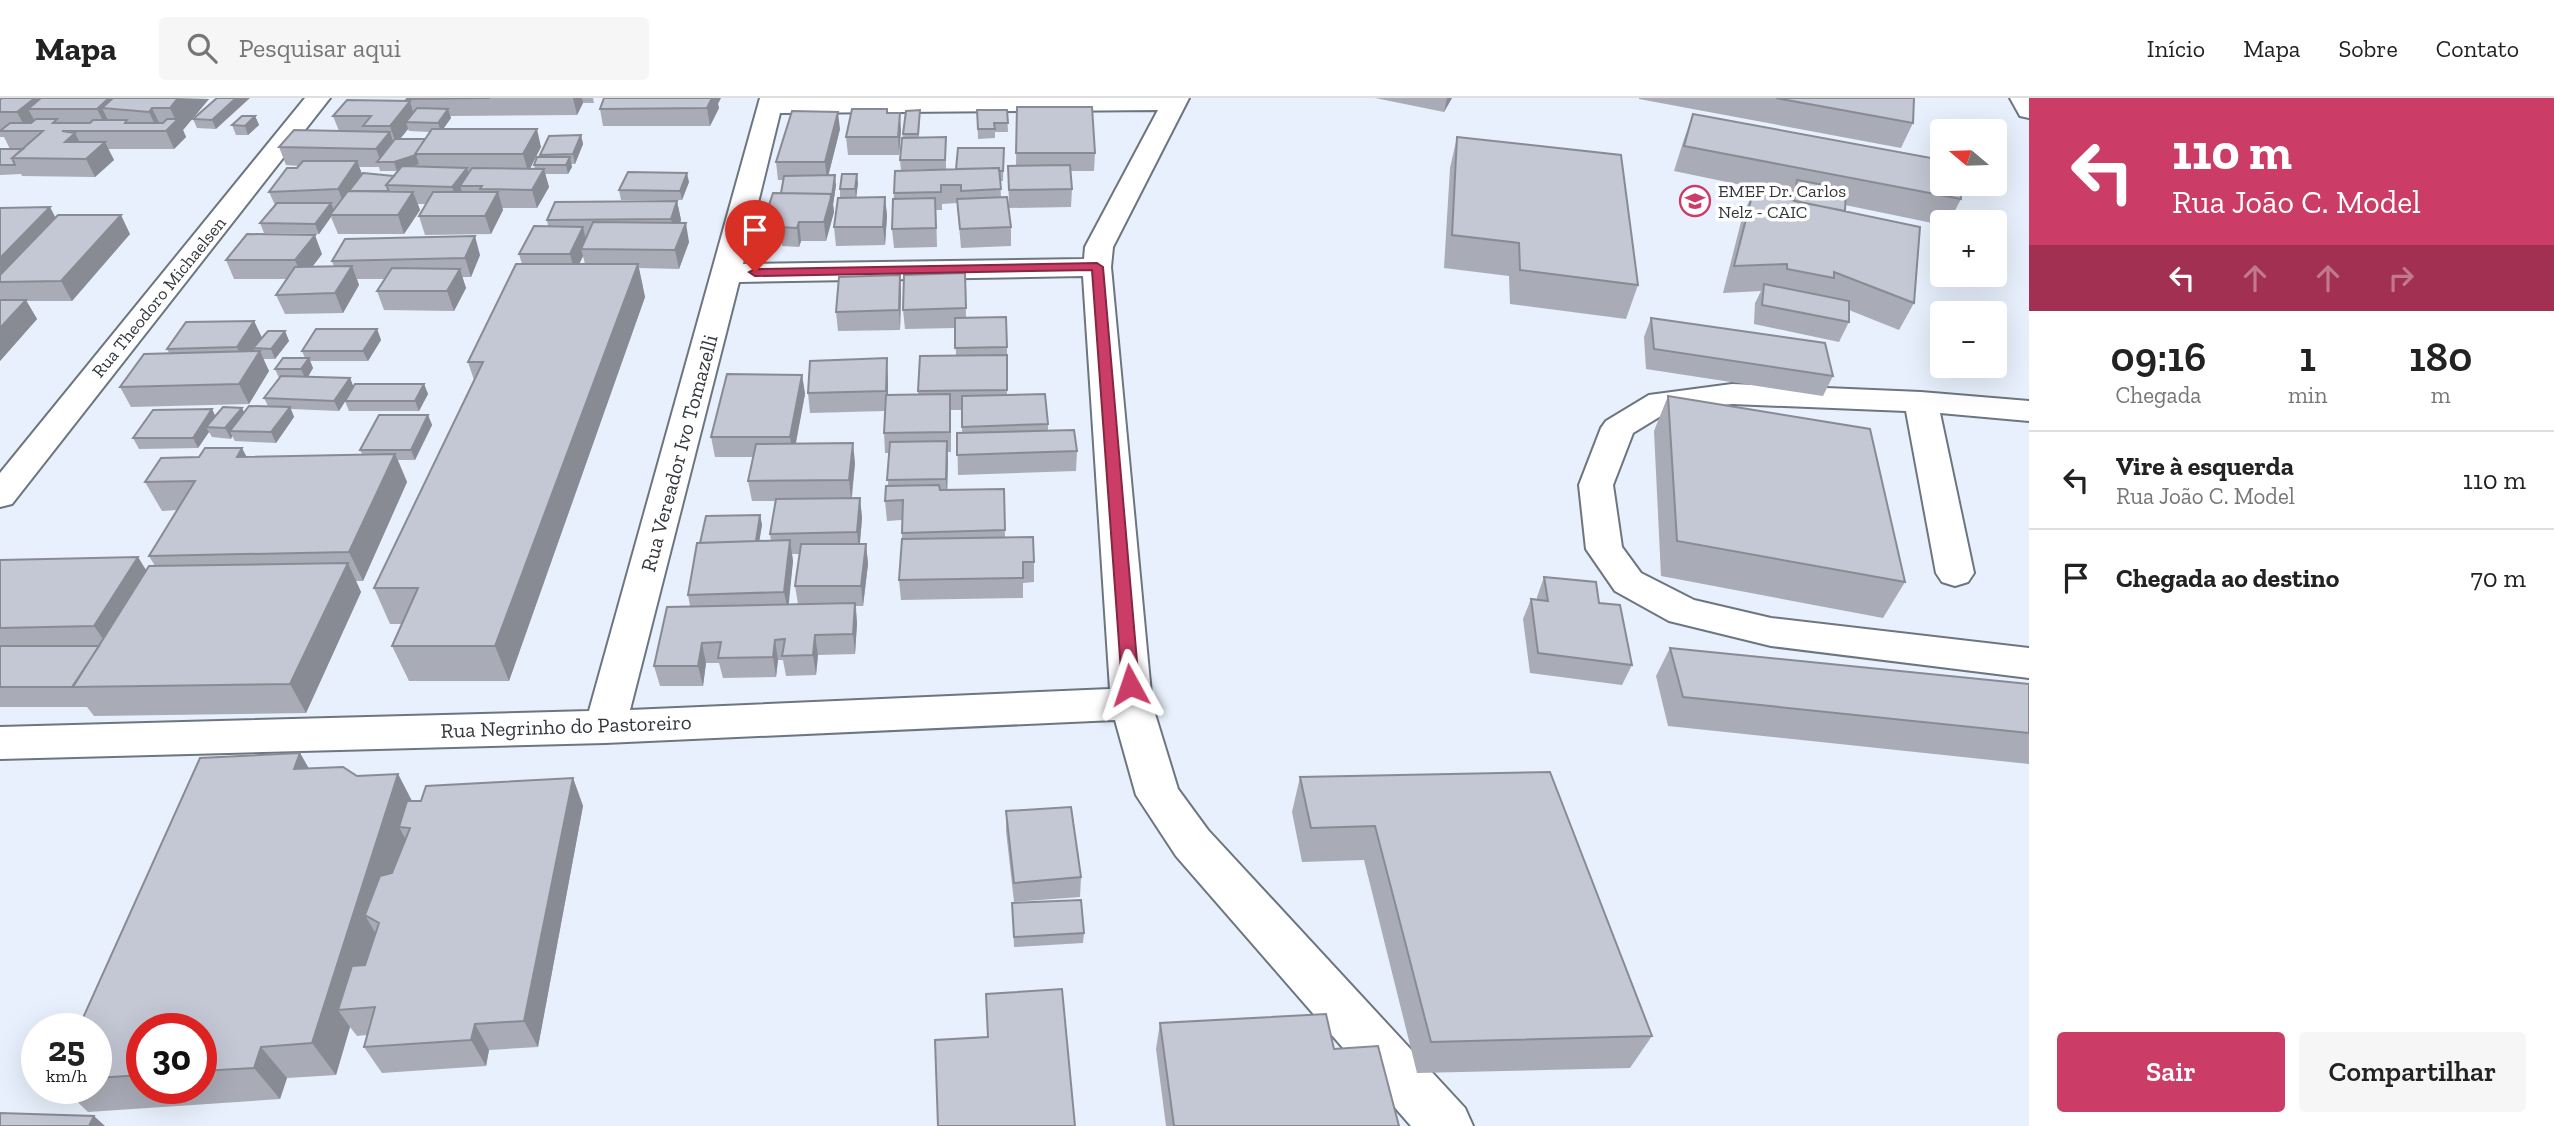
<!DOCTYPE html>
<html lang="pt">
<head>
<meta charset="utf-8">
<style>
	:root { --surface:#fff; --page:#f6f6f6; --text:#222; --muted:#767676; --line:#e0e0e0; --accent:#cb3c67 }
	body { margin:0; font-family:"Zilla Slab",serif; background:var(--page); color:var(--text); height:100vh; display:flex; flex-direction:column; font-size:26px; white-space:nowrap }
	* { box-sizing:border-box; margin:0 }
	p { font-size:23px; color:var(--muted) }
	.icon { flex:none; width:38px; height:38px; fill:none; stroke:currentColor; stroke-width:2; stroke-linecap:round; stroke-linejoin:round }
	.map { position:relative; flex:1; overflow:hidden }
	.side { display:flex; flex-direction:column; background:var(--surface); width:525px }
	.side>* { flex:none }
	.banner { background:#cb3c67; color:#fff; overflow:hidden }
	.needle { width:46px; rotate:289deg }
	.buttons { position:absolute; left:1930px; top:21px; display:grid; gap:14px }
	.buttons a { display:grid; place-items:center; width:77px; height:77px; border-radius:7px; background:var(--surface); box-shadow:0 7px 28px #0002; font-size:35px }
	.speed { position:absolute; left:21px; top:915px; display:flex; gap:14px; font-size:35px; font-weight:700; text-align:center }
	.speed>* { display:grid; place-content:center; width:91px; height:91px; border-radius:50%; background:var(--surface); box-shadow:0 7px 28px #0002; line-height:1 }
	.speed small { font-size:18px; font-weight:400 }
	.speed .limit { border:10px solid #d22; background:#fff; color:#111 }
	.pin { position:absolute; display:grid; place-items:center; width:60px; height:60px; color:#fff; margin:-72px -30px; border-radius:50% 50% 50% 0; rotate:-45deg; box-shadow:0 0 7px #0007 }
	.pin .icon { rotate:45deg }
	.me { position:absolute; width:77px; margin:-38px; rotate:355deg; stroke-linejoin:round; filter:drop-shadow(0 0 5px #0008) }
	.turn { display:flex; align-items:center; gap:24px; height:147px; padding:0 28px; font-size:32px }
	.turn .icon { width:91px; height:91px; stroke-width:2.5 }
	.turn b { display:block; font-size:49px; line-height:60px }
	.lanes { display:flex; align-items:center; height:66px; padding:0 28px; background:#0003; justify-content:center; gap:35px; direction:ltr }
	.lanes .off { opacity:.35 }
	.eta { display:flex; justify-content:space-evenly; align-items:center; height:119px; text-align:center }
	.eta b { font-size:42px; font-weight:600; line-height:49px }
	.cta { display:flex; gap:14px; margin-top:auto; padding:14px 28px }
	.cta a { flex:1; height:80px; border-radius:7px; background:var(--accent); color:#fff; font-size:28px; font-weight:600; line-height:80px; text-align:center }
	.cta a+a { background:var(--page); color:var(--text) }
	ul { padding:0; list-style:none }
	li { display:flex; align-items:center; gap:21px; height:98px; padding:0 28px; border-top:2px solid var(--line) }
	li div { flex:1 }
	li b { display:block; font-size:26px }
	li em { font-style:normal }
	header { display:flex; align-items:center; gap:42px; box-sizing:border-box; height:98px; padding:0 35px; background:var(--surface); border-bottom:2px solid var(--line) }
	header strong { font-size:33px }
	nav { display:flex; gap:38px; margin-inline-start:auto; font-size:24px }
	.search { width:490px; height:63px; background:var(--page); display:flex; align-items:center; gap:18px; box-sizing:border-box; padding:0 24px; border-radius:7px; color:var(--muted); font-size:26px }
	main { display:flex; flex:1; min-height:0 }
	.map>svg:first-child { display:block }
</style>
</head>
<body>
<header>
<strong>Mapa</strong>
<div class="search"><svg class="icon" aria-label="search" viewBox="0 0 24 24"><circle cx="10" cy="10" r="6"/><path d="M15 15l6 6"/></svg>Pesquisar aqui</div>
<nav><a>Início</a><a>Mapa</a><a>Sobre</a><a>Contato</a></nav>
</header>
<main>
<div class="map">
<svg width="2029" height="1028" viewBox="0 0 2029 1028">
	<rect width="100%" height="100%" fill="#e7f0fc"/>
	<g fill="none" stroke-linecap="round" stroke-linejoin="round">
		<g stroke="#6d757f" stroke-width="4">
			<path id="minor" d="M305,0h25l-318,406 -12,3v-34z
				M760,0h429l-76,149 -2,20 41,437 26,85 30,41 257,278 8,18h-62l-235,-270 -40,-61 -21,-75 -510,23 -605,16v-32l589,-16zM1158,12l-73,137 -1,12 -341,5 37,-151zM1083,178l27,413 -480,21 109,-428z
				M2010,0h19v20l-9,-2z
				M1732,286l189,8 108,9v20l-89,-8 34,160 -6,9 -13,4 -13,-4 -6,-9 -30,-162 -174,-7 -63,7 -36,22 -20,52 9,62 19,26 53,27 77,18 258,30v30l-258,-32 -102,-25 -54,-30 -29,-42 -7,-64 22,-57 5,-7 43,-26z"/>
		</g>
		<use href="#minor" fill="#fff" fill-rule="evenodd"/>
	</g>
	<path fill="#a9abb6" fill-rule="evenodd" d="M217,0l-1,31 -19,-1 -4,-9z
		M408,0h185l1,5h-11l-6,12 -127,1 1,2 -8,11 98,18 -11,22h5l-1,-4 7,-8 -1,-2 41,-20 2,9 -8,20h-4l1,3 -4,7h-23l4,13 -12,21h-35l1,2 -12,24 -66,1 -6,-19 7,-12h-8l2,6 -16,24h-66l-7,-17 -12,17 -55,-1 -4,-10 15,-18 -6,-13 30,-26 -13,-1 -7,-18 60,-16 -6,-15 75,-15zM408,31l1,2 21,1 -5,7h-25zM359,69h20l1,4h18l-4,5 -32,-2z
		M1375,0h77l-8,14z
		M1639,0h275l-1,25 -12,25 -262,-49z
		M209,1l-26,31 3,7 -12,12h-66l6,11 -19,17 -73,-1 -1,-2 -21,1v-26h10l-6,-12h-4v-37z
		M718,6l1,4 -9,18h-107l-3,-17z
		M1017,9l78,46 -1,18h-24l2,18 -1,18 -62,1 -1,-42h8z
		M887,11v4l14,17 -2,25h-51l-2,-18z
		M920,12l-1,28 27,9v22l-45,1 -1,-10 3,-26z
		M977,12h30l1,22h-13v6l-17,1z
		M1693,16l268,85 -12,23h-7v3l-97,-20v6l69,92 -15,27 -50,-20v12l-10,20 -85,-18 1,-21 6,-12 -38,2 19,-75 11,-26 35,8 2,-5 -116,-24 10,-32z
		M255,18l4,9 -11,10h-12l-4,-10z
		M840,31l-12,47 8,9 -3,20 1,7 -8,29h-25l-2,6 -17,-1 -1,-7h-14l-3,-19 17,-27 2,-13h-5l-2,-18z
		M1457,39l181,148 -12,34 -116,-15 -1,-28 -65,-8 6,-100z
		M1004,50l-1,33h-3l1,16 10,30v19l-50,2 -4,-45 -15,1v6h-6l1,37 -43,1 -2,-19 2,-36 62,-24z
		M689,84l-7,18h-61l-2,-10z
		M858,85l-2,15 29,-1 2,19 -2,29 -49,1 -2,-19 6,-29v-9z
		M677,103l4,19 -1,3 9,19 -10,27 -40,-1 6,29 -136,384h-100l-17,-35 10,-22h-12l-16,-36 100,-208 -6,-18 54,-98 -3,-10 29,-28 -1,-6zM583,158l2,8h-6z
		M0,110l55,10 75,16 -58,67h-46l11,18 -37,42z
		M322,156l-10,13h22l-2,-6 148,-6 -9,22h-9l4,11 -12,23 -70,-1 -7,-19 8,-12h-28l2,6 -16,28 -58,1 -9,-19 10,-16h-52l-8,-19z
		M965,175l1,45 41,29v48l41,29v7l29,20 -1,20 -118,4 -1,-42h5v-23h-11v42h-3l-1,38 57,-1 1,48 29,25v20l-11,1v15l-122,2 -2,-20 3,-41v-19l-15,1 -2,-20 3,-15 1,-33h-4l-1,-20 1,-22 -75,2 -2,-20 80,-15v17l30,-1v-3l38,-35 -1,-28 -50,1 -2,-19z
		M900,177l1,19 -1,36 -62,1 -2,-19z
		M1651,220l182,58 -10,20 -177,-27 -2,-32z
		M254,223l8,17 23,-7 4,10 -14,18h-12l6,12 -20,33 -118,3 -11,-20 49,-34 -2,-4z
		M377,231l4,11 -13,21h-58l3,7 -5,9 42,1 3,8 71,-2 4,10 -9,17h-70l-4,-10 -6,10 -48,-2 3,8 -18,26 -41,-2 -3,-5 -1,3 -19,-2 -3,-5 -11,16 -59,1 -6,-11 82,-22 29,-4 24,-6 -4,-8 15,-20 -4,-9 30,-11 -3,-7z
		M802,277l3,19 -9,49 59,20 -3,35h8l2,20 -2,26h6l2,20 -5,42h-7l1,17 -2,31 -37,1 -2,20 -30,1 -3,-16h-5l-2,17 -53,1 -4,-15h-13l-3,23h-43l-6,-20 36,-60 -2,-11 12,-52 60,-28 2,10 -3,16h12l-1,-7 5,-33h-23l-4,-20 5,-24h-38l-4,-20zM792,456h8l-5,32 3,18h-10l5,-43z
		M1668,298l237,186 -22,36 -222,-42 -7,-145z
		M428,317l4,10 -17,35h-17l9,22 -44,99h-7l5,11 -55,121 -212,3 -7,-9h-87v-147l146,11 9,-5 -6,-10 28,-46 -15,1 -17,-29 102,-25 115,-3 -2,-4z
		M1544,479l88,88 -10,20 -92,-12 -7,-54 8,-20 6,1v-3z
		M1670,550l359,36v80l-361,-38 -12,-50z
		M300,655l9,16 48,7 41,-2 14,27h9l152,-23 10,28 -45,241 -49,3 -3,16 -104,7 -18,-26 3,-12 -10,1 -7,-9 -14,48 -49,3 -7,21 -192,13 -25,-24h33v-59zM142,931h59v59h-59z
		M1550,674l102,264 -22,32 -213,5 -53,-213 -62,2 -10,-50 8,-35z
		M1006,713l75,66 -1,20 -66,5 -8,-71z
		M1012,805l72,30 -1,10 -69,4z
		M1160,925l174,26 65,77h-233l-10,-77z"/>
	<path fill="#898b94" d="M35,0h10l-17,11 12,21 -13,1 -10,-19z
		M109,0h8l-15,10 11,22 -5,1 -11,-22z
		M178,0l31,1 -26,31 3,7 -12,12 -8,-18 10,-10 -6,-13z
		M236,0h14l-34,31 -4,-9z
		M573,0h9l1,5 -6,12z
		M712,0h9l-3,6 1,4 -9,18 -3,-18z
		M1447,0h5l-8,14z
		M410,3l5,18 -9,3 2,7 -12,15 -6,-18z
		M152,10l11,23h-5l-9,-19z
		M448,11l3,9 -10,14 -3,-9z
		M838,14l2,17 -13,52 -2,-19z
		M900,15l1,17 -2,25 -1,-18z
		M255,18l4,9 -11,10 -3,-9z
		M537,31l4,18 -13,25 -5,-18z
		M390,34l6,18 -15,12 -5,-13z
		M75,35l9,18 -10,9 -9,-18z
		M581,37l2,9 -8,20 -2,-10z
		M105,44l9,18 -19,17 -9,-18z
		M416,57l3,9 -22,7 -3,-9z
		M570,59l2,10 -4,7 -2,-9z
		M357,63l7,18 -19,28 -7,-18z
		M467,70l5,18h-12l4,11 -6,9 -6,-19z
		M544,71l5,18 -12,21 -5,-18z
		M687,75l2,9 -7,18 -2,-9z
		M857,76l1,9 -2,16 -1,-10z
		M835,77l1,10 -3,20 -1,-9z
		M413,94l7,18 -16,24 -6,-19z
		M498,94l5,18 -12,24 -6,-18z
		M832,96l2,18 -8,29 -2,-19z
		M885,99l2,19 -2,29 -2,-18z
		M677,103l4,19 -6,18 -4,-19z
		M331,105l4,10 -5,2 1,2 -12,17 -4,-10z
		M50,109l14,27 -64,48v-24z
		M121,117l9,19 -58,67 -11,-20z
		M799,124l2,19 -2,6 -2,-19z
		M686,125l3,19 -10,27 -4,-19z
		M583,129l4,18 -6,4 2,7 -8,17 -5,-19z
		M315,137l7,19 -19,25 -8,-19z
		M475,138l5,19 -9,22 -6,-19z
		M638,166l7,33 -136,384 -14,-35z
		M352,168l7,19 -16,28 -8,-20z
		M460,171l6,19 -12,23 -7,-20z
		M900,177l1,19 -1,36 -1,-20z
		M26,202l11,19 -37,42v-33z
		M254,223l9,19 -10,8 2,5 -9,14 -9,-20z
		M377,231l4,11 -13,21 -5,-10z
		M285,233l4,10 -14,18 -4,-10z
		M260,253l9,20 -20,33 -10,-20z
		M309,260l4,10 -7,12 -5,-11z
		M887,260l1,20v33l-2,-20z
		M802,277l3,19 -12,63 -3,-20z
		M350,280l4,10 -15,23 -5,-10z
		M424,286l4,10 -9,17 -4,-10z
		M290,309l4,10 -18,26 -5,-11z
		M242,310l5,10 -17,13 2,5 -1,3 -6,-11z
		M212,311l5,10 -11,8 3,5 -11,16 -5,-10z
		M428,317l4,10 -17,35 -4,-10z
		M947,343l1,20 -1,39 -1,-21z
		M853,345l2,20 -4,37 -2,-20z
		M242,350l15,28 -20,-19z
		M395,356l12,28 -44,99 -14,-29z
		M860,400l2,20 -3,34 -2,-20z
		M760,417l2,10 -5,30 -1,-10z
		M790,442l3,21 -5,51 -4,-20z
		M866,446l2,20 -5,42 -2,-20z
		M138,459l18,29 -42,69 -20,-29z
		M348,465l13,29 -55,121 -16,-29z
		M855,505l2,20 -2,31 -2,-20z
		M815,537l3,20 -2,20 -3,-20z
		M775,542l3,20 -2,17 -3,-20z
		M702,545l4,20 -3,23 -5,-20z
		M300,655l20,35 -26,-19z
		M398,676l18,35 -17,18 7,13 -27,83 -14,-8 12,21 -22,73 -17,1 12,17 -14,48 -24,-32z
		M573,680l10,28 -45,241 -14,-26z
		M475,926l14,26 -3,16 -15,-26z
		M261,949l26,31 -7,21 -26,-31z
		M94,1018l11,10h-16z"/>
	<path fill="#c4c7d4" stroke="#898b94" stroke-width="2" d="M2,0h33l-18,14h-17v-12z
		M41,0h68l-12,11h-69z
		M113,0h65l-8,10h-18l-3,4 -47,-4z
		M217,0h19l-24,22 -19,-1z
		M408,0h82l-83,1z
		M604,0h108l-5,10 -107,1z
		M1776,0h138l-1,25z
		M347,2l63,1 -20,25h-27l8,-10h-38z
		M1017,9h75l3,46h-79z
		M417,10l31,1 -10,14 -32,-1z
		M852,11h35v4h13l-2,24h-52z
		M920,12l-2,24h-15l3,-23z
		M977,12h30l1,13h-14l1,6h-17z
		M792,13l46,1 -13,50h-49z
		M1693,16l249,46v24h18l1,15 -277,-53z
		M242,18h13l-10,10 -13,-1z
		M36,21h21l-4,4h37l3,-3h34l-2,3h38l4,-4h11l-12,12h-104l13,2 -10,9h40l-19,17 -74,-1 31,-27h-43l10,-8h21z
		M432,31h105l-14,25h-108z
		M294,32l96,2 -14,17 -97,-2z
		M581,37l-8,19 -33,1 9,-19z
		M946,39l-1,23h-45l2,-22z
		M1457,39l164,18 17,130 -118,-15 -1,-27 -67,-8z
		M395,41h30l-10,15 1,1 -22,7h-17z
		M958,50h46l-1,23h-4v-3l-43,1z
		M0,51h23l-11,9 3,7h-15z
		M537,59h33l-4,8h-32z
		M303,63h54l-19,28 -69,3 18,-24h10z
		M1070,67l2,24 -63,1 -1,-24z
		M402,68l65,2 -15,19 -66,-2z
		M472,70l72,1 -12,21 -52,-1 2,-3h-22z
		M999,70l2,21 -40,2v-6h-20v7l-47,1 1,-22z
		M628,74l59,1 -7,18 -61,-1z
		M363,75l31,3 -8,9 3,6h-40z
		M842,76h15l-2,15h-15z
		M835,77l-3,21h-1l1,-2 -51,-1 3,-17z
		M1797,82l49,9 -1,22 -51,-10z
		M348,93l65,1 -15,23h-68z
		M433,94h65l-13,24h-66z
		M1753,94l167,35 -6,76 -80,-31v6l-47,-9v-5l-53,2z
		M773,95l59,1 -8,28h-25l-2,6 -18,-1 2,-6 -17,-1z
		M885,99l-2,30h-49l4,-29z
		M1007,99l4,30 -51,2 -3,-30z
		M935,100l1,30 -44,1 1,-30z
		M677,103l-6,18 -124,1 8,-18z
		M277,105h54l-16,21 -55,-1z
		M50,109l-50,51v-50z
		M58,117h63l-60,66 -61,1v-7z
		M593,124l93,1 -11,27 -94,-1z
		M534,128l49,1 -13,27h-51z
		M247,136l68,1 -20,25h-69z
		M475,138l-10,22 -133,3 13,-22z
		M516,166h122l-143,382h-103l26,-58h-44l109,-226h-15z
		M352,168l-17,27 -59,2 19,-28z
		M392,170l68,1 -13,22h-70z
		M965,175l1,35 -63,2 1,-35z
		M900,177l-1,35 -63,2 3,-35z
		M1764,186l85,17v21l-87,-17z
		M0,202h26l-26,28z
		M1006,219l1,30 -52,1v-30z
		M1651,220l174,25 8,33 -179,-27z
		M254,223l-17,26 -70,2 19,-27z
		M316,231h61l-14,22h-61z
		M268,233h17l-14,18 -18,-1z
		M260,253l-21,33 -119,3 24,-33z
		M1007,257v35l-89,1 2,-35z
		M283,260h26l-8,11h-26z
		M887,260l-1,33 -78,2 2,-32z
		M727,276l75,1 -12,62h-79z
		M281,278l69,2 -16,23 -70,-3z
		M355,286h69l-9,17h-70z
		M950,296v38l-66,1 2,-38z
		M1045,296l3,30 -86,3v-31z
		M1668,298l202,33 35,153 -228,-41z
		M249,308l41,1 -19,25 -41,-1z
		M223,309l19,1 -17,20 -19,-1z
		M212,311l-19,29h-60l20,-28z
		M379,317h49l-17,35h-51z
		M1074,332l3,21 -120,4v-22z
		M947,343l-1,38 -59,1 3,-38z
		M853,345l-4,37 -101,1 8,-37z
		M205,350h37l-5,9 158,-3 -46,98 -200,4 46,-75 -50,1 16,-24 38,-1z
		M939,387l1,5 64,-1 1,41 -103,3 1,-33 -18,1 1,-15z
		M860,400l-3,34 -87,2 6,-35z
		M760,417l-4,26 -56,2 6,-27z
		M1033,439l1,25h-11v16l-124,2 3,-41z
		M790,442l-6,52 -96,3 9,-52z
		M801,446h65l-5,42h-66z
		M138,459l-44,69 -94,2v-68z
		M348,465l-58,121 -217,3 76,-121z
		M1544,479l52,5 3,21 21,2 12,60 -94,-12 -7,-54 17,2z
		M855,505l-2,31 -38,1 -2,20 -31,1 3,-17 -10,1 -2,17 -55,1 3,-16 -19,1 -4,23h-44l13,-59z
		M0,548h99l-27,41h-72z
		M1670,550l359,36v49l-346,-36z
		M300,655l-6,16 49,-2 14,9 41,-2 -86,269 -51,4 -7,21 -53,3v-42h-59v46l-46,3v-49h-18l122,-271z
		M1550,674l102,264 -221,6 -56,-216 -64,2 -11,-51z
		M573,680l-49,243 -49,3 -4,16 -107,7 11,-40 -37,3 14,-44 13,-1 14,-42 -14,-8 15,-39 12,-3 18,-45 -11,-1 8,-26h14l5,-15z
		M1071,709l10,70 -67,6 -8,-72z
		M1081,802l3,33 -70,4 -2,-34z
		M1062,891l13,137h-137l-3,-86 53,-3 -2,-43z
		M1326,916l8,35 44,-3 21,80h-225l-14,-103z
		M0,1015l94,3 -5,10h-89z"/>
	<path fill="#cb3c67" stroke="#842743" stroke-width="2" d="M1097,165l6,4 36,418 -9,7 -8,-7 -30,-415 -337,6 -6,-4 6,-3z"/>
	<defs>
		<g id="school-ring" transform="scale(1.575)"><circle r="9.5" fill="#fff" stroke="#cb3c67" stroke-width="1.5"/><path d="M0-5L7-2L0 1L-7-2ZM-4 1L0 2.5L4 1V4Q0 6-4 4Z" fill="#cb3c67"/></g>
	</defs>
	<g fill-rule="evenodd">
		<use href="#school-ring" x="1695" y="103"/>
	</g>
	<g text-anchor="middle" dominant-baseline="central" stroke-width="7" stroke-linejoin="round" paint-order="stroke">
		<g font-size="18" fill="#34383c" stroke="#fff" text-anchor="start">
			<text x="1718" y="93">EMEF Dr. Carlos<tspan x="1718" dy="21">Nelz - CAIC</tspan></text>
		</g>
		<g font-size="18" fill="#34383c" stroke="#fff">
			<text transform="translate(159 199) rotate(-51)">Rua Theodoro Michaelsen</text>
		</g>
		<g font-size="21" fill="#34383c" stroke="#fff">
			<text transform="translate(679 355) rotate(-75)">Rua Vereador Ivo Tomazelli</text>
			<text transform="translate(566 628) rotate(-2)">Rua Negrinho do Pastoreiro</text>
		</g>
	</g>
</svg>
<div class="buttons">
<a><svg class="needle" viewBox="-14 -14 28 28"><path d="M0-13l5 13h-10z" fill="#e53935"/><path d="M0 13l5-13h-10z" fill="#767676"/></svg></a>
<a>+</a>
<a>−</a>
</div>
<div class="speed"><div>25<small>km/h</small></div><div class="limit">30</div></div>
<div class="pin" style="left:755px;top:174px;background:#d93025"><svg class="icon" aria-label="arrive" viewBox="0 0 24 24"><path d="M6 21V4h12l-3 4 3 4H6"/></svg></div>
<svg class="me" style="left:1130px;top:587px" viewBox="-20 -20 40 40"><path d="M0-17L14 15 0 8-14 15z" fill="#cb3c67" stroke="#fff" stroke-width="4"/></svg>
</div>
<section class="side">
<div class="banner">
<div class="turn"><svg class="icon" aria-label="left" viewBox="0 0 24 24"><path d="M17 20v-9H6M10 6l-5 5 5 5"/></svg><div><b>110 m</b>Rua João C. Model</div></div>
<div class="lanes"><svg class="icon" aria-label="left" viewBox="0 0 24 24"><path d="M17 20v-9H6M10 6l-5 5 5 5"/></svg><svg class="icon off" aria-label="ahead" viewBox="0 0 24 24"><path d="M12 20V5M6 11l6-6 6 6"/></svg><svg class="icon off" aria-label="ahead" viewBox="0 0 24 24"><path d="M12 20V5M6 11l6-6 6 6"/></svg><svg class="icon off" aria-label="right" viewBox="0 0 24 24"><path d="M7 20v-9h11M14 6l5 5-5 5"/></svg></div>
</div>
<div class="eta">
<div><b>09:16</b><p>Chegada</p></div>
<div><b>1</b><p>min</p></div>
<div><b>180</b><p>m</p></div>
</div>
<ul>
<li><svg class="icon" aria-label="left" viewBox="0 0 24 24"><path d="M17 20v-9H6M10 6l-5 5 5 5"/></svg><div><b>Vire à esquerda</b><p>Rua João C. Model</p></div><em>110 m</em></li>
<li><svg class="icon" aria-label="arrive" viewBox="0 0 24 24"><path d="M6 21V4h12l-3 4 3 4H6"/></svg><div><b>Chegada ao destino</b></div><em>70 m</em></li>
</ul>
<div class="cta"><a>Sair</a><a>Compartilhar</a></div>
</section>
</main>
</body>
</html>
